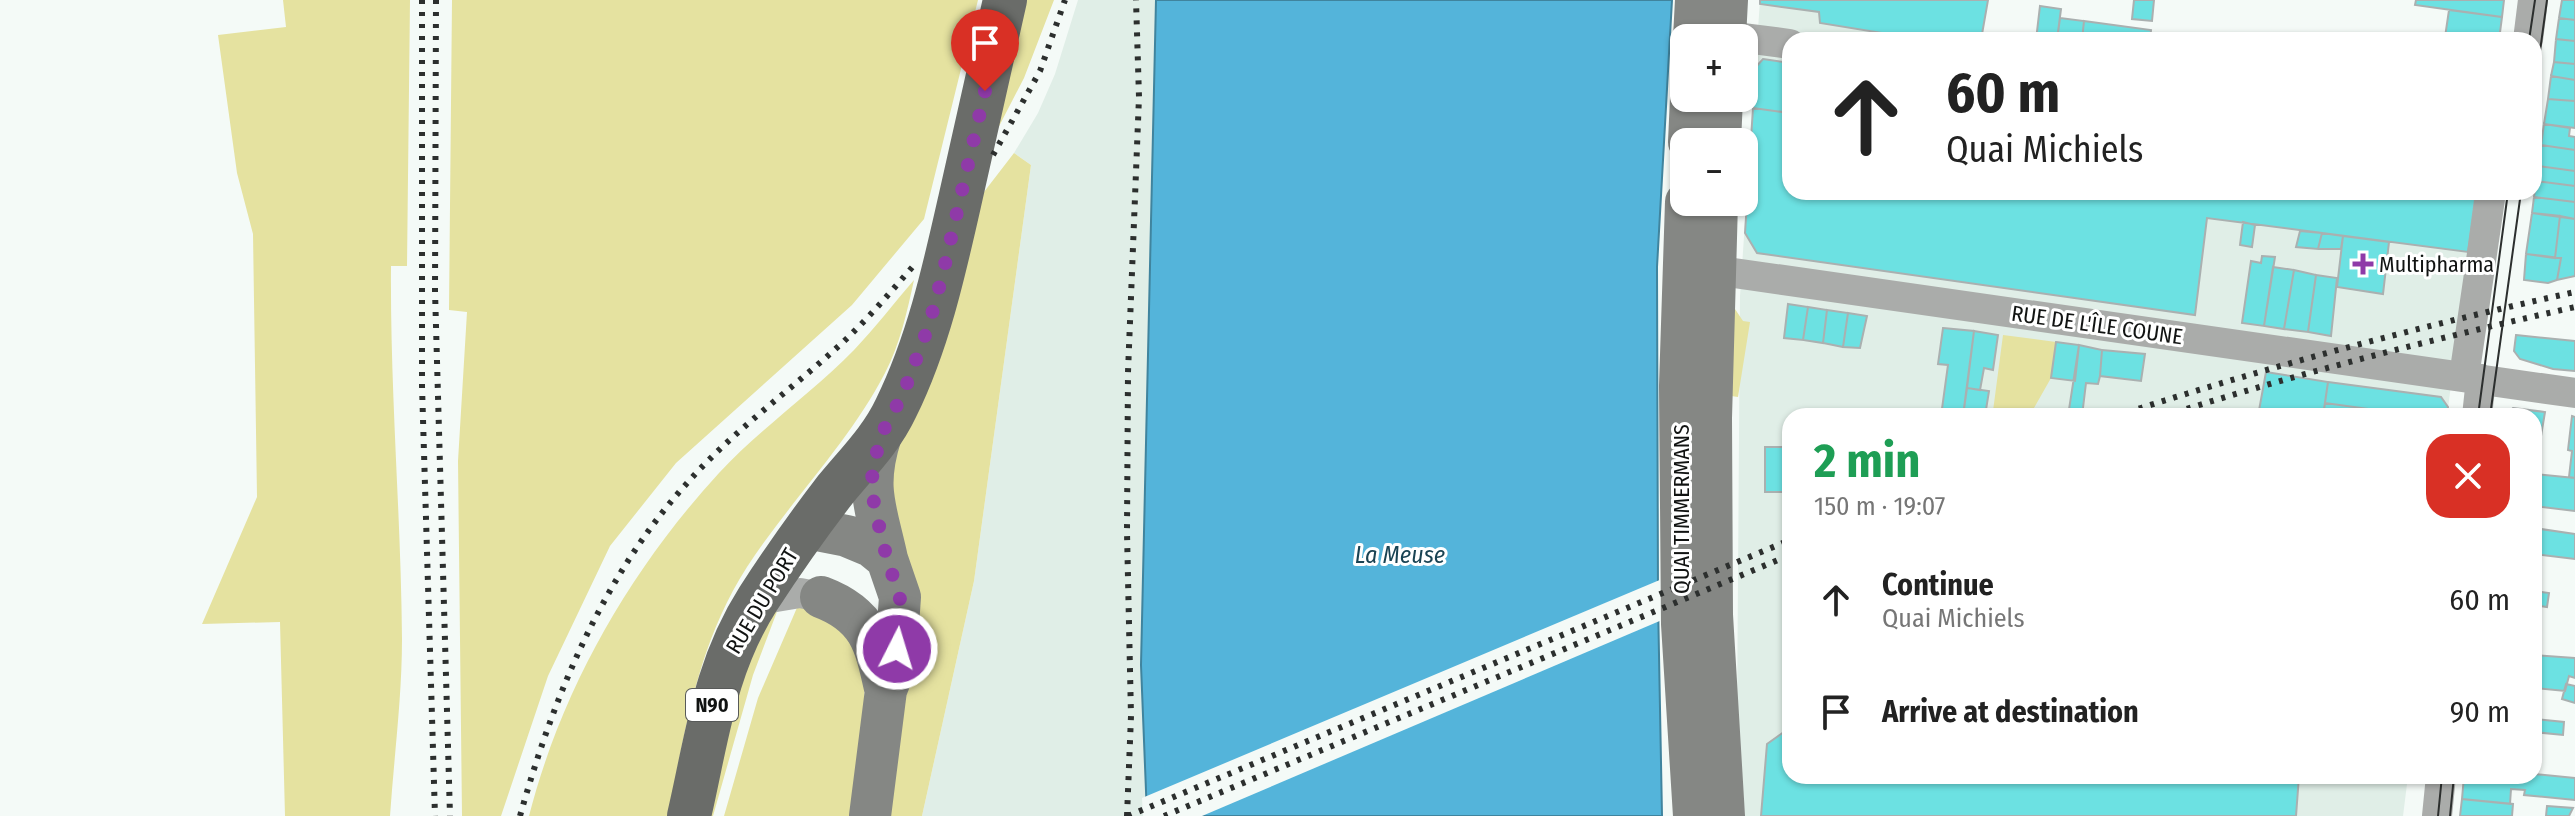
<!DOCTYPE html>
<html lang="en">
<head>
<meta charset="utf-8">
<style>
	:root { --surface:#fff; --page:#f6f6f6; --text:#222; --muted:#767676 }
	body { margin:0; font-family:"Fira Sans Condensed",sans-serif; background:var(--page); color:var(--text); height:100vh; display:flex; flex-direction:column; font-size:30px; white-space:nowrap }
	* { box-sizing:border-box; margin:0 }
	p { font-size:26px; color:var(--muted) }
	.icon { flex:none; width:44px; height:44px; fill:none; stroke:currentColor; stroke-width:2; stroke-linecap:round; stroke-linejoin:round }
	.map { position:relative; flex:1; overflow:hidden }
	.side { position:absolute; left:1782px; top:408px; width:760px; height:376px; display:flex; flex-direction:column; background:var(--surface); border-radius:24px; box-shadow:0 2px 6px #0004 }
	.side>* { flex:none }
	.hud { position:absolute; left:1782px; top:32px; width:760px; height:168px; border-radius:24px; box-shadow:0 2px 6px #0004; background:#fff; color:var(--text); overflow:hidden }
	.fabs { position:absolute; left:1670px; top:24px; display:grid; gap:16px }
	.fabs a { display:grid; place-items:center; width:88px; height:88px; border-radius:16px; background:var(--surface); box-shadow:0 2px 6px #0004; font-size:40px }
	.pin { position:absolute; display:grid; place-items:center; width:68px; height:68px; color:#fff; margin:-82px -34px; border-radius:50% 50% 50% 0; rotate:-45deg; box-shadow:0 0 8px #0007 }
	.pin .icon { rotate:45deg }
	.me { position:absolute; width:88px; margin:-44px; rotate:5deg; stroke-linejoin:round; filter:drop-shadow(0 0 6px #0008) }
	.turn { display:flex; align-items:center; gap:28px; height:168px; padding:0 32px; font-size:36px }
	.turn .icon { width:104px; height:104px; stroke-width:2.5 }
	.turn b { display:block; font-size:56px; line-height:68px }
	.round { display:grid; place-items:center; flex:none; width:84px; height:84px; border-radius:24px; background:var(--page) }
	.headline { display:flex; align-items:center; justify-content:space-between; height:136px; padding:0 32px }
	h1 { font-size:48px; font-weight:700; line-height:60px; color:#1e9e55 }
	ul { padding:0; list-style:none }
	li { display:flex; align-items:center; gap:24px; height:112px; padding:0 32px }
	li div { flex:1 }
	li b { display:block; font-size:30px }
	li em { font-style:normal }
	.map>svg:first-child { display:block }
</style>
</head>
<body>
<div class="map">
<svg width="2575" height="816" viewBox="0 0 2575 816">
	<rect width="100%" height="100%" fill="#f4faf7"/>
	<path fill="#e0eee7" d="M1078,0h78l-15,665 6,151h-225l52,-235 57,-416 -17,-12 24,-40 17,-39z
		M1760,0h228l-7,40h-191v152h686l-29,224h-657v360h618l-5,40h-658l-8,-98 3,-422z"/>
	<path fill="#e5e2a0" d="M283,0h127l-3,266h-16c-1,125 10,249 11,373 0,59 -8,118 -12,177h-105l-5,-194 -78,2 55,-127 -4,-263 -16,-61 -19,-138 68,-8z
		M452,0h526l-54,219 -72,86 -176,158 -66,83 -62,130 -47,140h-39l-4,-355 9,-149 -18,-2z
		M1024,0h30l-30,78 -30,58z
		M1014,153l17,12 -57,416 -52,235h-34l-2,-356 91,-259z
		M914,280c-7,32 -14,64 -29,93 -37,71 -95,128 -138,194 -50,78 -61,161 -79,249h-139c33,-128 101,-246 190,-343 42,-45 93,-80 135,-123 21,-22 40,-47 60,-70z
		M1733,306l10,15 7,1 -12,75 -14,-2z
		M2003,335l53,7 -5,36 -21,37 -37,-4z
		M799,603l67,44 -2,59 -11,110h-129l34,-118z
		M778,609l-25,66 -40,141h-4c13,-60 26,-162 69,-207z"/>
	<path fill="#54b4da" stroke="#40849e" stroke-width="2" d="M1156,0h516l-15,267 1,334 4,215h-515l-6,-151z"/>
	<path fill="#f4faf7" d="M1662,579v41l-460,196h-59l-1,-18z"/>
	<path fill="#6ce1e2" stroke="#aab0b0" stroke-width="2" d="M1760,0h228l-7,40h-56l-105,-17 -1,-11 -59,-8z
		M2134,0h20l-2,21 -20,-2z
		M2416,0h88l-2,17 -87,-12z
		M2562,0h13v20l-16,-2z
		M2040,6l21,3 -4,31h-21z
		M2449,10l53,7 -3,23 -54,-3z
		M2060,18l24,3 -2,19h-25z
		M2559,18l16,2v21l-19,-2z
		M2084,21l67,9 -1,10h-68z
		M2556,39l19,2v23l-21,-2z
		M1763,59l27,4v50l-37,-5 1,-39z
		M2554,62l21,2v16l-24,-4z
		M2551,76l24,4v21l-27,-2z
		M2548,99l27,2v27l-31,-4z
		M1753,108l37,5v79h686l-8,60 -261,-34 -12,97 -438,-62 -12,-20z
		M2544,124l26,4 -1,8 6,1v13l-34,-5z
		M2541,145l34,5v21l-37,-5z
		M2538,166l37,5v15l-39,-5z
		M2536,181l39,5v16l-41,-5z
		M2534,197l41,5v17l-43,-6z
		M2532,213l28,3 -5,42 -29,-4z
		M2560,216l15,3v57l-18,4 4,-22h-6z
		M2243,222l12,3 -3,22 -12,-2z
		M2300,231l22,2 -4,16 -22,-2z
		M2322,233l21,3 -2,13h-23z
		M2343,236l46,6 -6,52 -46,-7z
		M2526,254l35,4 -4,22 -9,3 -24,-3z
		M2262,256l13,1 -11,69 -22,-3 9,-62 10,2z
		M2273,267l21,3 -10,59 -20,-3z
		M2294,270l22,5 -8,57 -24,-3z
		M2316,275l21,3 -6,58 -23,-4z
		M1788,304l20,3 -5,33 -19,-2z
		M1808,307l19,3 -4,33 -20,-3z
		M1827,310l21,3 -5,34 -20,-4z
		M1848,313l19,3 -7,32 -17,-1z
		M1943,328l31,3 -11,85h-22l7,-51 -10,-1z
		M1974,331l24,4 -5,35 -9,-2 -4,22 -13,-2z
		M2516,335l59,6v30l-22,-2 -33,-10 -6,-8z
		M2056,342l23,3 -4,36 -24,-3z
		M2079,345l23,5 -2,26 -2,8 -12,-1 -4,33h-14z
		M2102,350l43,4 -4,27 -41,-5z
		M2266,372l62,10 -5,34h-65z
		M2328,382l113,15 7,10 -1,9h-28l-94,-13z
		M1967,388l22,3 -4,25h-22z
		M2325,403l73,10 -1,3h-74z
		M2513,408l32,4 -5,30 -6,-1v-25h-28z
		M2572,416l3,1v61l-6,-1 3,-26 -4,-1z
		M1765,447h25v45h-25z
		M2534,474l41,4v33l-41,-5z
		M2534,528l41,6v25l-41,-5z
		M2534,591l15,2 -2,14 -13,-2z
		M2534,655l41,3v20l-6,-2 -4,15 -31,-3z
		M2566,684l9,2v17l-13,-4z
		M1790,696v80h509l-3,40h-535l6,-72 21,-15z
		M2534,719l30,3 -1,13 -29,-3z
		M2534,774l41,4v22l-51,-5 1,-5 -14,-1 -1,15 -48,-5 2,-23h70z
		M2462,799l51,5 -1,12h-52z
		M2547,806l26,2 -4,8h-23z"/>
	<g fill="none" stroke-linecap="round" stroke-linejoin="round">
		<path stroke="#aaacaa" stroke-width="30" d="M1744,38l46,6
			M2528,40l5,-40
			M1713,270l862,123
			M2464,377l27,-185
			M2477,416l4,-37
			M757,600l43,-7 21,4
			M2437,816l4,-40"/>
		<path stroke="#858784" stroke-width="42" d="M1694,38l2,-38
			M1725,38l2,-38
			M1689,142l2,-44
			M1720,142l2,-44
			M1686,202l-6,184 2,238 12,192
			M1717,202l-6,216 1,197 12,201
			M881,435c-17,53 -5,73 6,124
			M806,528l41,8 24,10 16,13 13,38 -5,70 -9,23 -16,126
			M821,597c48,18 54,46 64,91"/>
		<path stroke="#6a6c69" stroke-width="44" d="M689,816c18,-77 25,-148 69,-217 24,-37 50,-74 77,-109 22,-27 46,-50 61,-82 32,-65 48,-137 64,-208 15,-66 30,-133 45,-200"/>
		<path stroke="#2c2f2e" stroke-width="2" d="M2529,40l6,-40
			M2534,95l13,-95
			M2478,416l30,-224
			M2490,416l31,-224
			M2438,816l4,-40
			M2450,816l4,-40"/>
		<path stroke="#2c2f2e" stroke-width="6" stroke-dasharray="4 8" stroke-linecap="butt" d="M422,0v386l13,430
			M436,0l-1,291 15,525
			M993,155l47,-84 25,-71
			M2116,416c151,-49 304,-90 459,-124
			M2164,416c135,-43 273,-78 411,-109
			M520,816c34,-121 83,-240 168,-334 46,-52 103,-92 154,-139 27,-25 50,-53 74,-80
			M1127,816l4,-100 -4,-184 1,-160 11,-275 -3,-97
			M1128,816l662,-276
			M1164,816l626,-261"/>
	</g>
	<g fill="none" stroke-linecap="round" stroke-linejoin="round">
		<path stroke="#8f3aa8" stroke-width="14" stroke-dasharray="0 25.2" d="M897,649l3,-52 -13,-38 -13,-54 -2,-33 9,-37 22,-41 26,-69 14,-52 42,-182"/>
	</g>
	<path fill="#8f3aa8" stroke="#fff" stroke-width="3" d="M2359 252h8v8h8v8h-8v8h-8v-8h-8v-8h8z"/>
	<g text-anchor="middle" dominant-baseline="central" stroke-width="6" stroke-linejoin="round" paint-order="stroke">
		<rect fill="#fff" stroke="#585a59" stroke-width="2" x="686" y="689" width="52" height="32" rx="6"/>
		<g font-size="20" font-weight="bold" fill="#111312">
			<text x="712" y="705">N90</text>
		</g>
		<g font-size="22" fill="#111312" stroke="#fff" text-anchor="start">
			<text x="2379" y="264">Multipharma</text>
		</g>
		<g font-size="22" fill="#111312" stroke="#fff">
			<text transform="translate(2097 325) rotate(8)">RUE DE L'ÎLE COUNE</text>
			<text transform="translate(1681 509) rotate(-90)">QUAI TIMMERMANS</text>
			<text transform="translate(762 601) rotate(-59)">RUE DU PORT</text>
		</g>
		<g font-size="24" font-style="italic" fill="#194353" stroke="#fff">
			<text x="1400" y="555">La Meuse</text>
		</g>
	</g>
</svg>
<div class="fabs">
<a>+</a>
<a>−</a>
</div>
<div class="pin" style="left:985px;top:91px;background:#d93025"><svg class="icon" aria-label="arrive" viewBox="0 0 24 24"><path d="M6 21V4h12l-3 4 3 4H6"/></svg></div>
<svg class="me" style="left:897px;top:649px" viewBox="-20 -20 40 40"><circle r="17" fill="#8f3aa8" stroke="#fff" stroke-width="3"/><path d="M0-11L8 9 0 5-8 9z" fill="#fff"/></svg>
<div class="hud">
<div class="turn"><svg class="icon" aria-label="ahead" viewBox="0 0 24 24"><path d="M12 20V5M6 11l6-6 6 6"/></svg><div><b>60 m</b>Quai Michiels</div></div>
</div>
<section class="side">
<div class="headline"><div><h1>2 min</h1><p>150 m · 19:07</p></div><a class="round" style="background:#d93025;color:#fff"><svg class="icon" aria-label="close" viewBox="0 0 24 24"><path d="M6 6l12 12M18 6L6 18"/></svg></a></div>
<ul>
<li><svg class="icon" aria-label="ahead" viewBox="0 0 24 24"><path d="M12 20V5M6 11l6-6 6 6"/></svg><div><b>Continue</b><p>Quai Michiels</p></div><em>60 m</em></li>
<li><svg class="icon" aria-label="arrive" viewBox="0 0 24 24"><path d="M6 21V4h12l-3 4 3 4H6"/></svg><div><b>Arrive at destination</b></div><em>90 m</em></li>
</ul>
</section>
</div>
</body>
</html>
